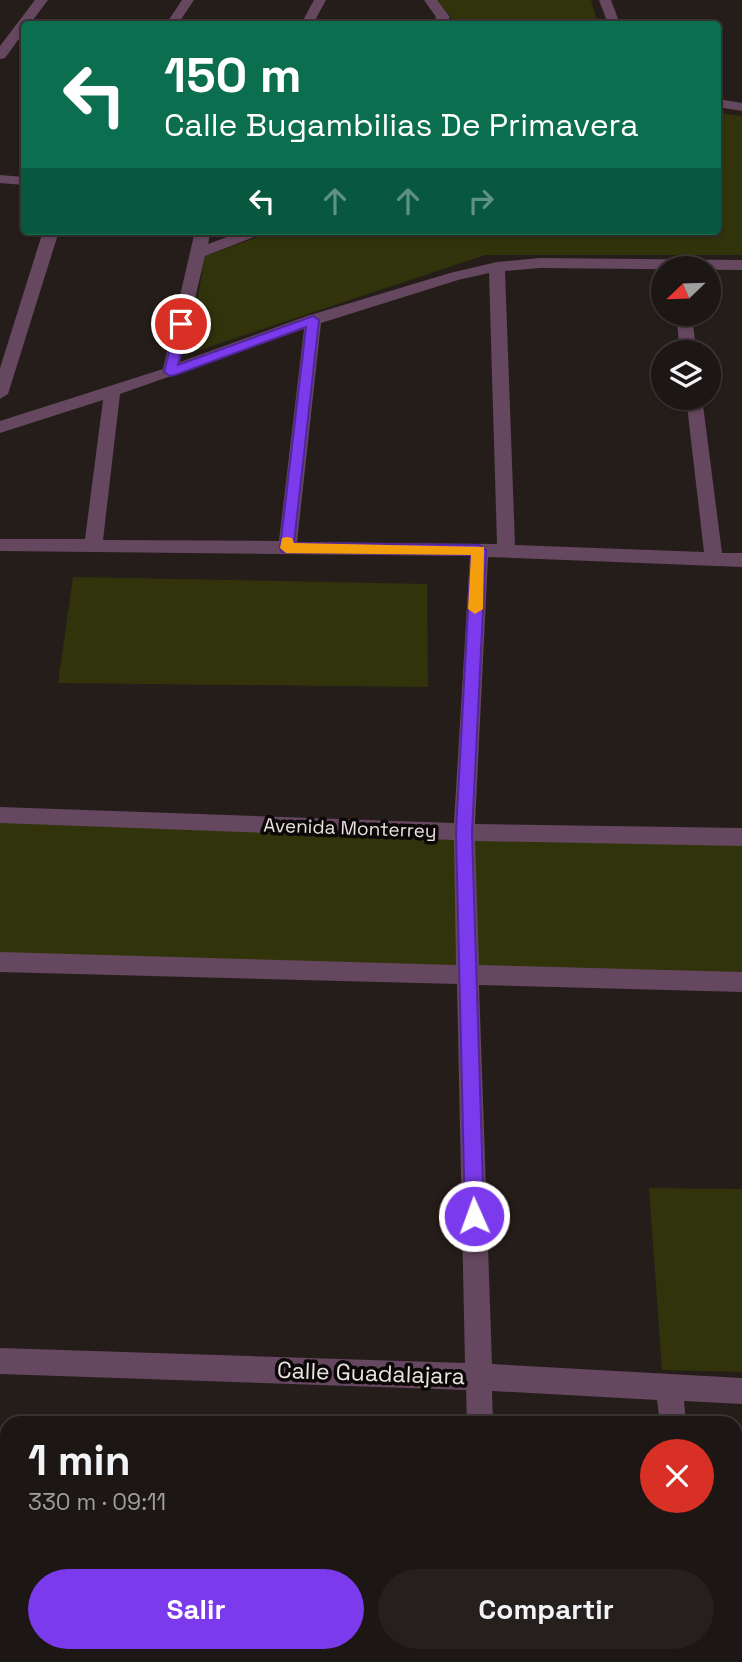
<!DOCTYPE html>
<html lang="es">
<head>
<meta charset="utf-8">
<style>
	:root { --surface:#1c1614; --page:#251f1d; --text:#f1f3f6; --muted:#a09fa0; --line:#3a3534; --accent:#7c3aed }
	body { margin:0; font-family:"Space Grotesk",sans-serif; background:var(--page); color:var(--text); height:100vh; display:flex; flex-direction:column; font-size:26px; white-space:nowrap }
	* { box-sizing:border-box; margin:0 }
	p { font-size:23px; color:var(--muted) }
	.icon { flex:none; width:38px; height:38px; fill:none; stroke:currentColor; stroke-width:2; stroke-linecap:round; stroke-linejoin:round }
	.map { position:relative; flex:1; overflow:hidden }
	.details { position:absolute; left:0px; top:1416px; width:742px; height:247px; display:flex; flex-direction:column; background:var(--surface); border-radius:21px 21px 0 0; box-shadow:0 2px 5px #0004,0 0 0 2px var(--line) }
	.details>* { flex:none }
	.top-card { position:absolute; left:21px; top:21px; width:700px; height:214px; border-radius:7px; box-shadow:0 2px 5px #0004,0 0 0 2px var(--line); background:#0b6e4f; color:#fff; overflow:hidden }
	.needle { width:46px; rotate:247deg }
	.buttons { position:absolute; left:651px; top:256px; display:grid; gap:14px }
	.buttons a { display:grid; place-items:center; width:70px; height:70px; border-radius:50%; background:var(--surface); box-shadow:0 2px 5px #0004,0 0 0 2px var(--line); font-size:35px }
	.pin { position:absolute; display:grid; place-items:center; width:60px; height:60px; color:#fff; margin:-30px; border:4px solid #fff; border-radius:50%; box-shadow:0 2px 7px #0007 }
	.me { position:absolute; width:77px; margin:-38px; rotate:358deg; stroke-linejoin:round; filter:drop-shadow(0 0 5px #0008) }
	.turn { display:flex; align-items:center; gap:24px; height:147px; padding:0 28px; font-size:32px }
	.turn .icon { width:91px; height:91px; stroke-width:2.5 }
	.turn b { display:block; font-size:49px; line-height:60px }
	.lanes { display:flex; align-items:center; height:66px; padding:0 28px; background:#0003; justify-content:center; gap:35px; direction:ltr }
	.lanes .off { opacity:.35 }
	.round { display:grid; place-items:center; flex:none; width:74px; height:74px; border-radius:37px; background:var(--page) }
	.summary { display:flex; align-items:center; justify-content:space-between; height:119px; padding:0 28px }
	h1 { font-size:42px; font-weight:800; line-height:52px }
	.primary-button { display:flex; gap:14px; margin-top:auto; padding:14px 28px }
	.primary-button a { flex:1; height:80px; border-radius:42px; background:var(--accent); color:#fff; font-size:28px; font-weight:800; line-height:80px; text-align:center }
	.primary-button a+a { background:var(--page); color:var(--text) }
	.map>svg:first-child { display:block }
</style>
</head>
<body>
<div class="map">
<svg width="742" height="1662" viewBox="0 0 742 1662">
	<rect width="100%" height="100%" fill="#251d1a"/>
	<path fill="#31330b" d="M435,0h156l7,24h-149l2,-8z
		M718,113l24,3v139h-257l-297,99 17,-98 70,-25h443z
		M73,577l354,7 1,103 -370,-4z
		M0,815l742,19v150l-742,-22z
		M649,1188l93,1v183l-80,-2z"/>
	<g fill="none" stroke-linecap="round" stroke-linejoin="round">
		<path fill="#65475f" fill-rule="evenodd" d="M35,0h13l-18,24h-6v8l-19,26 -5,1v-13z
			M182,0h12l-16,24h-12z
			M314,0h12l-13,24h-12z
			M424,0h13l13,17 -5,7h-12l3,-7z
			M599,0h12l9,24h-12z
			M718,99l24,4v8l-24,-4z
			M0,175l24,2v8l-24,-2z
			M43,231h16l-51,163 -8,5v-31z
			M195,231h16l-3,13 35,-13h22l-3,3 -57,22 -25,106 127,-46 143,-43 47,-11 43,-4 202,2v10l-202,-2 -35,3 10,274 189,7 -18,-155h16l20,156h20v14l-254,-10 -13,267 267,4v18l-267,-5 4,124 263,7v20l-263,-7 13,379 250,14v26l-58,-3 2,22h-26l-3,-23 -165,-9 1,32h-26l-1,-33 -466,-16v-26l465,15 -8,-379 -457,-12v-20l456,13 -2,-125 -454,-17v-16l454,16 16,-267 -470,-5v-12h85l18,-139 -103,33v-12l163,-52zM489,273l8,271 -200,-2 24,-219 137,-43zM304,329l-25,212 -176,-1 17,-146z
			M676,313h16l4,39h-16z
			M445,1656h30l-2,6h-30z
			M684,1656h29l2,6h-30z"/>
	</g>
	<path fill="#7c3aed" stroke="#51269a" stroke-width="2" d="M313,316l6,4 -25,223 185,2 7,5 -14,282 12,384 -3,6 -7,3 -6,-3 -3,-6 -9,-384 15,-277 -189,-3 -2,-4 26,-221 -131,48 -5,1 -6,-4 13,-51 4,-1 7,4 -10,41z"/>
	<path fill="#f59e0b" d="M287,537l5,1 2,5 190,4 -1,62 -8,5 -7,-5 3,-54 -185,-2 -6,-5 2,-10z"/>
	<g text-anchor="middle" dominant-baseline="central" stroke-width="7" stroke-linejoin="round" paint-order="stroke">
		<g font-size="19" fill="#e9e3e1" stroke="#0b0807">
			<text transform="translate(350 828) rotate(2)">Avenida Monterrey</text>
		</g>
		<g font-size="23" fill="#e9e3e1" stroke="#0b0807">
			<text transform="translate(371 1373) rotate(2)">Calle Guadalajara</text>
		</g>
	</g>
</svg>
<div class="buttons">
<a><svg class="needle" viewBox="-14 -14 28 28"><path d="M0-13l5 13h-10z" fill="#e53935"/><path d="M0 13l5-13h-10z" fill="#a09fa0"/></svg></a>
<a><svg class="icon" aria-label="layers" viewBox="0 0 24 24"><path d="M12 4l9 5-9 5-9-5zM3 14l9 5 9-5"/></svg></a>
</div>
<div class="pin" style="left:181px;top:324px;background:#d93025"><svg class="icon" aria-label="arrive" viewBox="0 0 24 24"><path d="M6 21V4h12l-3 4 3 4H6"/></svg></div>
<svg class="me" style="left:474px;top:1216px" viewBox="-20 -20 40 40"><circle r="17" fill="#7c3aed" stroke="#fff" stroke-width="3"/><path d="M0-11L8 9 0 5-8 9z" fill="#fff"/></svg>
<div class="top-card">
<div class="turn"><svg class="icon" aria-label="left" viewBox="0 0 24 24"><path d="M17 20v-9H6M10 6l-5 5 5 5"/></svg><div><b>150 m</b>Calle Bugambilias De Primavera</div></div>
<div class="lanes"><svg class="icon" aria-label="left" viewBox="0 0 24 24"><path d="M17 20v-9H6M10 6l-5 5 5 5"/></svg><svg class="icon off" aria-label="ahead" viewBox="0 0 24 24"><path d="M12 20V5M6 11l6-6 6 6"/></svg><svg class="icon off" aria-label="ahead" viewBox="0 0 24 24"><path d="M12 20V5M6 11l6-6 6 6"/></svg><svg class="icon off" aria-label="right" viewBox="0 0 24 24"><path d="M7 20v-9h11M14 6l5 5-5 5"/></svg></div>
</div>
<section class="details">
<div class="summary"><div><h1>1 min</h1><p>330 m · 09:11</p></div><a class="round" style="background:#d93025;color:#fff"><svg class="icon" aria-label="close" viewBox="0 0 24 24"><path d="M6 6l12 12M18 6L6 18"/></svg></a></div>
<div class="primary-button"><a>Salir</a><a>Compartir</a></div>
</section>
</div>
</body>
</html>
